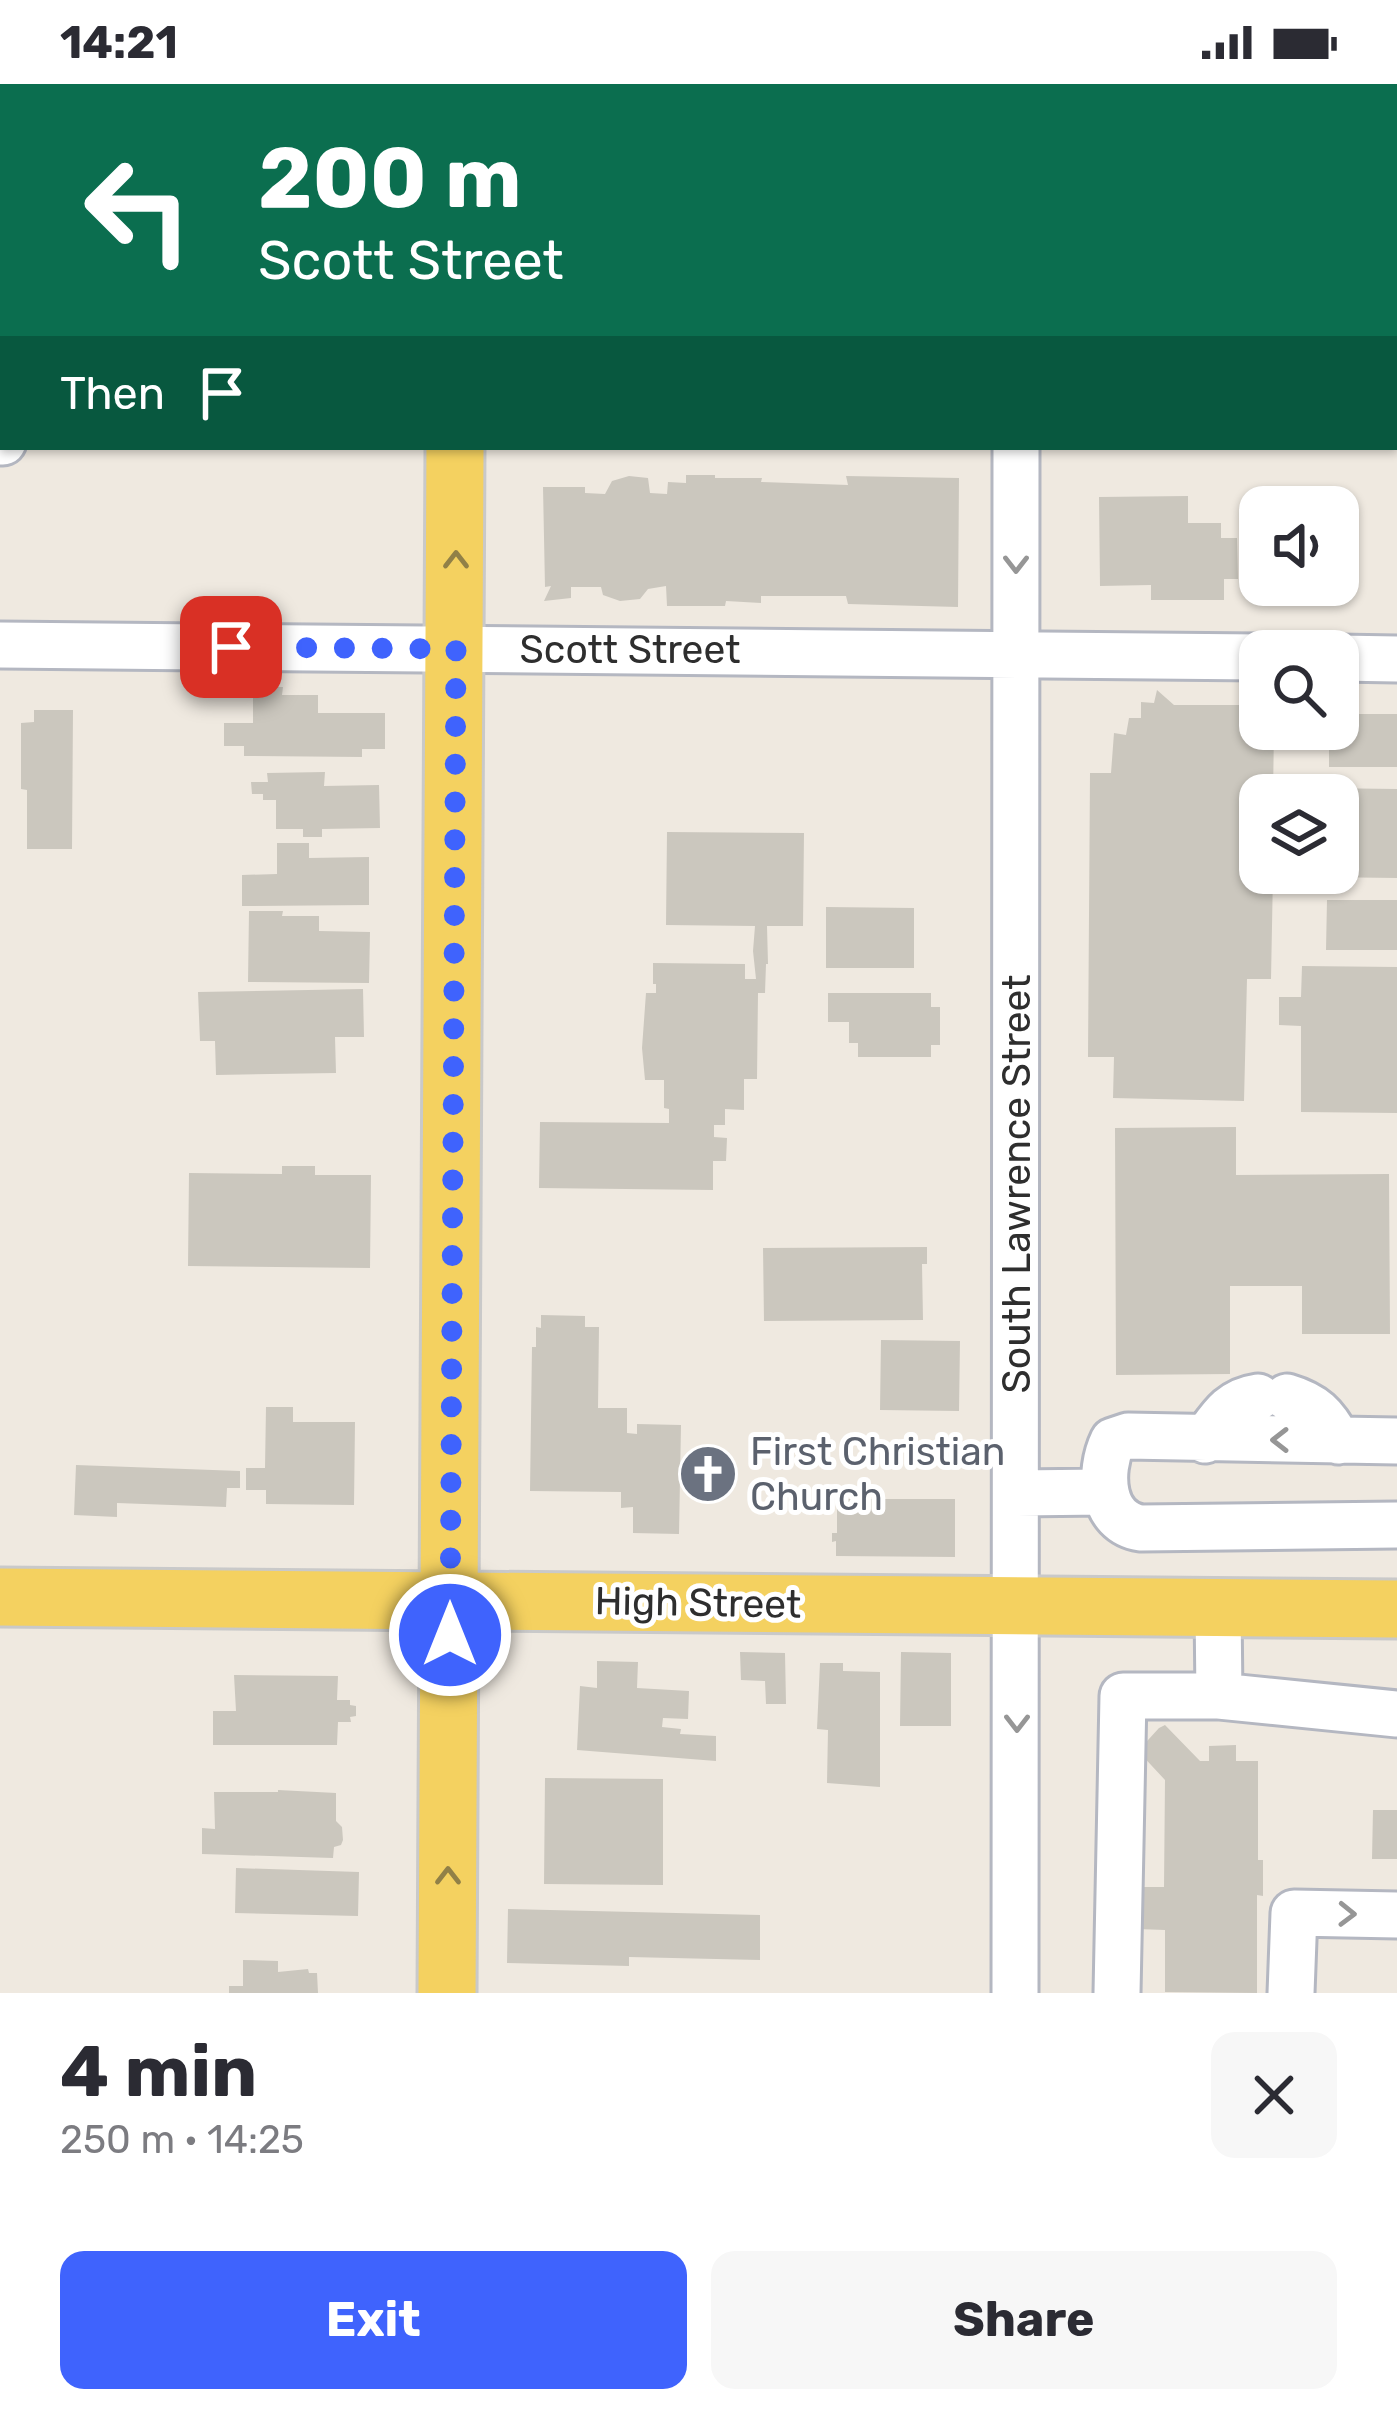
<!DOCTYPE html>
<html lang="en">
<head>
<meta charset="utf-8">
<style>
	:root { --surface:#fff; --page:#f7f7f7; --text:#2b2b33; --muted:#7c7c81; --accent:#3f63fd }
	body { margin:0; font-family:Rubik,sans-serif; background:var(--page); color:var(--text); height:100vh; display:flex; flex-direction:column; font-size:45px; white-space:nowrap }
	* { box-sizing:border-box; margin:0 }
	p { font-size:39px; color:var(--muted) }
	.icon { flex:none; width:66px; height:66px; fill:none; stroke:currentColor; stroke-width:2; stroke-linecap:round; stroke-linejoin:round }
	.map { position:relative; height:1909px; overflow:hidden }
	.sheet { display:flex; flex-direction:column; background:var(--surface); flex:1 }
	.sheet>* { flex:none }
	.top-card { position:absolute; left:0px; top:0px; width:1398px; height:366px; box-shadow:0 3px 9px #0004; background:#0b6e4f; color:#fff; overflow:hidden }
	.controls { position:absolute; left:1239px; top:402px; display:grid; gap:24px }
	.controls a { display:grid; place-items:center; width:120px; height:120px; border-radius:24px; background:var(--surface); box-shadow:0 3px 9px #0004; font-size:60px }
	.pin { position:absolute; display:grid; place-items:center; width:102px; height:102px; color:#fff; margin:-51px; border-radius:24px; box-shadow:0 6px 18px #0006 }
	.me { position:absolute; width:132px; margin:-66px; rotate:0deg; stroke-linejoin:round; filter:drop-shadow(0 0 9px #0008) }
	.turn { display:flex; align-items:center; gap:42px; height:252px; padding:0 60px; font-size:54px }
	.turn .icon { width:156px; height:156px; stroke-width:2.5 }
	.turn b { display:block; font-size:84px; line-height:102px }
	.then { display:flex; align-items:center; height:114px; padding:0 60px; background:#0003; gap:24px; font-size:45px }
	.round { display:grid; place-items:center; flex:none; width:126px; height:126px; border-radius:24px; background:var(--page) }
	.overview { display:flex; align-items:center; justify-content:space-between; height:204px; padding:0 60px }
	h1 { font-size:72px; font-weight:700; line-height:90px }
	.button { display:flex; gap:24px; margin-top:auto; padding:24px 60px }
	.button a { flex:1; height:138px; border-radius:24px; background:var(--accent); color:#fff; font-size:48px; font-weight:700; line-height:138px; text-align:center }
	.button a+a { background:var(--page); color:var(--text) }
	.status { display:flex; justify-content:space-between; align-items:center; height:84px; padding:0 60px; background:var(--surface); direction:ltr }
	.status svg { height:33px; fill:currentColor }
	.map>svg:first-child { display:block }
</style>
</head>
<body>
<div class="status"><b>14:21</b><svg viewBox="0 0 49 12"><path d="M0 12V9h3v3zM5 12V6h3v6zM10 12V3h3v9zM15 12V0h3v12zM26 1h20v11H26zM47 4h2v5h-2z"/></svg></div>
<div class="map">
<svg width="1397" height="1909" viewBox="0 0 1397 1909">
	<rect width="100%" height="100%" fill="#efe9e0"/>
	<path fill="#cbc7be" d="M686,391h29v3h47l-1,4 87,3 -2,-9 113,2 -1,129 -110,-3 -2,-8h-85v7l-35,-2 -1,5h-58l-1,-20 -18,3 -8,10 -20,2 -17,-6 -2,-8h-30v11l-27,3 7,-15 -6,1 -2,-100h42v6l20,1 7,-13 17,-5 19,2 2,15 17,1 1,-12 18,1z
		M1188,412v27h33v15h16l1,41h-14v21h-73v-15l-51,1 -1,-89z
		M253,603h30l-1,8h36v18h67v36h-23v8l-118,-1v-10h-20v-23h29z
		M1157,606l17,15h86v24h14l-1,66h-13v78h13l-2,106h-24l-3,122 -131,-3 1,-41h-26l2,-284h21l3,-40 12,2 3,-17h12v-16l13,1z
		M34,626h39l-1,139h-45v-59l-6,-1v-66l13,-1z
		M1338,630h59v53h-68v-38h9z
		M325,688l-1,14 55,-1 1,43 -58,1v8h-19v-8h-27v-29h-13v-6h-11l-1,-12h17l-1,-9z
		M1320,704l77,1v89l-78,-1v-4h19v-78h-18z
		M667,748l137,1 -1,93h-36l1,38h-2l-1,29h-7l-1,86h-13v31l-19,-1v16h-11v12l13,1 -1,23h-13v29l-174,-2 1,-66 129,1v-14l-5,-1v-28h-19l-3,-32 4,-55h10v-9h-3v-21l92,1v15h11l-3,-28 2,-25 -89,-1z
		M277,759h32v15l60,-1v48l-127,1v-31l35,-1z
		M1327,816h70v50h-71z
		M826,823l88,1v60h-88z
		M249,827h34l-1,5h37v15l51,1 -1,51 -121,-1z
		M1302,882l95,1v146l-96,-1v-86l-22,-1v-28h22z
		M363,905l1,48h-29l1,36 -120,2 -1,-34h-15l-2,-49z
		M828,909h103v14h9v38h-9v12h-73v-14h-9v-21h-21z
		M1236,1043v48l153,-1 1,160h-88v-48h-72v88l-114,1 -1,-247z
		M282,1082h33v9h56l-1,93 -182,-2 1,-93 93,1z
		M927,1163v17h-5l1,56 -159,1 -1,-73z
		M541,1231l44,1v11h14l-1,81h29v25l10,1v-10l44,1 -2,109 -46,-1v-26l-12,1v-16l-91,-1 2,-144h4v-20l5,1z
		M881,1256l79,1 -1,70 -79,-1z
		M266,1323h27v15h62l-1,83 -88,-1v-14h-20v-22h19z
		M76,1381l164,6v17h-13l-1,19 -109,-4v14l-43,-2z
		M837,1415h118v58l-119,-1v-15l-4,1v-9h5z
		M740,1568l45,1 1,51h-20l-1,-23 -24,-1z
		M901,1568l50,1v73h-51z
		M597,1577l41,1 -1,26 52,3 -1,28 -25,-1 -1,9 19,2 -1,5 36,2v25l-139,-11 3,-64 17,2z
		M820,1579h23v8l37,1v115l-53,-4 1,-53 -11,-1z
		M234,1591l104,1 -1,24h13v5l6,1v10l-6,1 1,5h-13l-1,23h-124v-34h23z
		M1165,1641l35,36h9v-15l27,-1v16h22v99h5v36l-6,-1v98l-92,-1v-62l-28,-1v-42h27l1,-107 -27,-29 21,-23z
		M545,1694l118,1v106l-119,-1z
		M278,1706l58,3v28l6,6 1,13 -2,5 -7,2 -1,11 -131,-4v-26l13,1 -1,-37h64z
		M1373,1726h24v49h-25z
		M236,1784l123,4 -1,44 -123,-3z
		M508,1825l252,6v45l-131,-3v9l-122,-3z
		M243,1876l35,1v11l30,-3 1,4h8l1,20h-89v-7h14z"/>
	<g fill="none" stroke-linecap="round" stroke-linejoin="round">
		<g stroke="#b4b7c1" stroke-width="51">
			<path id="minor" d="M48,0v3
				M1015,0v3
				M0,358h3
				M0,561l1260,12
				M1338,574l59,1
				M1287,1313c27,8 38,19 51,44
				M1205,1356c16,-22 25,-39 53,-43
				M1397,1357l-269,-5 -15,5c-15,31 -12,81 28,87l256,-3
				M1017,1409l87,-1
				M1219,1612l178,18
				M1015,1909l1,-1546
				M1117,1909l6,-297h96l-1,-88
				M1291,1909l3,-80 103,2"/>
		</g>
		<g stroke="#c9c9c9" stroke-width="63">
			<path id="major" d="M452,0v3
				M0,1513l1397,12
				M447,1909l8,-1546"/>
		</g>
		<use href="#minor" stroke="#fff" stroke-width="45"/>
		<use href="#major" stroke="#f4d160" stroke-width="57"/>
	</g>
	<defs><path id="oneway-chevron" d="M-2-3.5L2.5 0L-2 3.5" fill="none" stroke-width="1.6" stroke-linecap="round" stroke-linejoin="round" transform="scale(3)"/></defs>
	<g stroke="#918047">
		<use href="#oneway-chevron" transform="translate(456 476) rotate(-90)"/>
		<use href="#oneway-chevron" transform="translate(448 1792) rotate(-90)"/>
	</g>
	<g stroke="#969696">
		<use href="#oneway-chevron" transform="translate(1016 480) rotate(90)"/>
		<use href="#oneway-chevron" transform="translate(1280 1356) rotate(-180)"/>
		<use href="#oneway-chevron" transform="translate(1017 1639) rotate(90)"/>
		<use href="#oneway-chevron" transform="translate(1347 1830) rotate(1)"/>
	</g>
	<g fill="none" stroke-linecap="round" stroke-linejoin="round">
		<path stroke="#3f63fd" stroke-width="21" stroke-dasharray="0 37.8" d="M231,563l225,2 -6,986"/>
	</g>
	<defs>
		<g id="church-disc" transform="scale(3)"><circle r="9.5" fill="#6b7280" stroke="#fff"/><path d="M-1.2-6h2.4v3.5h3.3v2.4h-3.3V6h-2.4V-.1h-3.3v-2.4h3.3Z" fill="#fff"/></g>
	</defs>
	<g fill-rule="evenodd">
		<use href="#church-disc" x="708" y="1390"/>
	</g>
	<g text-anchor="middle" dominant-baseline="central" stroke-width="10" stroke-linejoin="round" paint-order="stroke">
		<g font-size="39" fill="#2e2e2e" stroke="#fff">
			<text x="630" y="566">Scott Street</text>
			<text transform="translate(1017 1100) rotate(-90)">South Lawrence Street</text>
			<text transform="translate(698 1519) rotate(1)">High Street</text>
		</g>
		<g font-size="39" fill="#5b616d" stroke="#fff" text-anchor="start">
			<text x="750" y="1368">First Christian<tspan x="750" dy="45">Church</tspan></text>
		</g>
	</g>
</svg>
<div class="controls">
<a><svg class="icon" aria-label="sound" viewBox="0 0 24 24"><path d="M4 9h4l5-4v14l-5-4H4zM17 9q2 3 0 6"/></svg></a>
<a><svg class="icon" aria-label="search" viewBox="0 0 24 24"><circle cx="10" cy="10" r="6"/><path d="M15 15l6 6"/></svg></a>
<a><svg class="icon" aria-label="layers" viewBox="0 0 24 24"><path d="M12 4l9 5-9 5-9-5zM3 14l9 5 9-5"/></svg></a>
</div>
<div class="pin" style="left:231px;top:563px;background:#d93025"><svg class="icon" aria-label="arrive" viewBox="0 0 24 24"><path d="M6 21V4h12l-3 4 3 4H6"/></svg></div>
<svg class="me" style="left:450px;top:1551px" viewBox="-20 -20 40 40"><circle r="17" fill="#3f63fd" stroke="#fff" stroke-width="3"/><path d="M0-11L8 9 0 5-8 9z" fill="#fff"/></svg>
<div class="top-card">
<div class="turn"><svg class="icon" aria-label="left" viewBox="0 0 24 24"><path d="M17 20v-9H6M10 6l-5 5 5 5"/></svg><div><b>200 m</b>Scott Street</div></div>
<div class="then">Then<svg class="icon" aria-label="arrive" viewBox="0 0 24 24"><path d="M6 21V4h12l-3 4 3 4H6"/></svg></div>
</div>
</div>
<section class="sheet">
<div class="overview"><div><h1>4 min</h1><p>250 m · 14:25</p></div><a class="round"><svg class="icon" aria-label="close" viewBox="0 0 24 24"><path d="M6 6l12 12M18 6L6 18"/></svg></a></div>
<div class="button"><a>Exit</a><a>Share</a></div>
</section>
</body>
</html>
